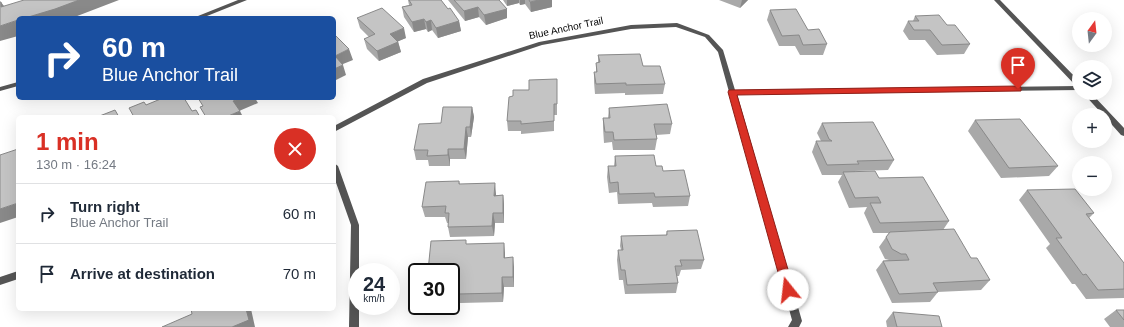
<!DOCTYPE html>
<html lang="en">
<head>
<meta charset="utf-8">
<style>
	:root { --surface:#fff; --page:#f2f2f3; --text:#1f2937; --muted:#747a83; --line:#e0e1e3; --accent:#d93025 }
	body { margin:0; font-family:Arial,sans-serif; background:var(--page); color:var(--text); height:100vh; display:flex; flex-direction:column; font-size:15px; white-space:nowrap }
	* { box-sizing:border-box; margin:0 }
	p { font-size:13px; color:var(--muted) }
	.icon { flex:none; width:22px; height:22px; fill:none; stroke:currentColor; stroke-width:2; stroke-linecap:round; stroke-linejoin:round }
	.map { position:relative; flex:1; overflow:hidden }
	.sheet { position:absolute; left:16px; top:115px; width:320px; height:196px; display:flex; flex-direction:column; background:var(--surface); border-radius:6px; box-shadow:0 4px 16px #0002 }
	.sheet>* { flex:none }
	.hud { position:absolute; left:16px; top:16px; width:320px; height:84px; border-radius:6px; box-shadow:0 4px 16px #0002; background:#1a4fa0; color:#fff; overflow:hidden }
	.needle { width:26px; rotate:15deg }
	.fabs { position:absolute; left:1072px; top:12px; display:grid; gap:8px }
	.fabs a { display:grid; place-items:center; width:40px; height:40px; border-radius:50%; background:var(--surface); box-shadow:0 4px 16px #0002; font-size:20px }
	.speed { position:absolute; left:348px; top:263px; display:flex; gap:8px; font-size:20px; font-weight:700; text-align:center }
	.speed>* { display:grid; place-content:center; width:52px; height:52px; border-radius:50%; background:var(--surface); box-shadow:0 4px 16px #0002; line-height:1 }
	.speed small { font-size:10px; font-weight:400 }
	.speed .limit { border:2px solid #111; border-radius:6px; background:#fff; color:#111 }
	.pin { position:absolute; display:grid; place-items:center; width:34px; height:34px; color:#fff; margin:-41px -17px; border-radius:50% 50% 50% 0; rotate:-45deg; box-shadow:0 0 4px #0007 }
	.pin .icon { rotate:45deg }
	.me { position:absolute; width:44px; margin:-22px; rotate:344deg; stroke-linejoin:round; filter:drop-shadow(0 0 3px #0008) }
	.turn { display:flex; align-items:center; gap:14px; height:84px; padding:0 20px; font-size:18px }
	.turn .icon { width:52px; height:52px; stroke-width:2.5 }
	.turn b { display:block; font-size:28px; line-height:34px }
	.round { display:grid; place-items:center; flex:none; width:42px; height:42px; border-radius:21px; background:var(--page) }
	.headline { display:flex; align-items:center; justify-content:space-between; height:68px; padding:0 20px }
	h1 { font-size:24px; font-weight:700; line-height:30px; color:var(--accent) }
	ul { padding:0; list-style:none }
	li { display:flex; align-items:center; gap:12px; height:60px; padding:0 20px; border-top:1px solid var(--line) }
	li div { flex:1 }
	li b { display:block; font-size:15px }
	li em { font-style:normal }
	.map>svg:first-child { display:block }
</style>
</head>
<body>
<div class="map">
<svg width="1124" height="327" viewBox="0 0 1124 327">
	<rect width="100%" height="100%" fill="#fff"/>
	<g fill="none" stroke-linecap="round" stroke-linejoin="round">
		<path fill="#555" fill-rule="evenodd" d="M677,23l32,12 14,15 12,40 344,-4v4l-342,4 65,227 -3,6h-11l4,-7 -74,-268 -13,-15 -29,-10 -45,2 -89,16 -115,38 -93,49v-6l89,-47 116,-37 92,-17z
			M334,163l4,3 21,59v47h-2v34h2v21h-10l2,-102 -17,-48z
			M18,271v8l-18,6v-8z"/>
		<path fill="#555" fill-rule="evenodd" d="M238,0h9l-45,18h-9z
			M994,0h6l79,81v6h-2z
			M18,82v4l-18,5v-4z
			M1083,93h8l33,35v8l-3,-1 -16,-18v-2h-2z"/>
	</g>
	<path fill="#a9a9a9" d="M408,0h33l7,9 11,12 2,10 -23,7 -6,-8 -4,2 -2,-3 -12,3 -10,-15 -2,-10 7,-2z
		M448,0h51l8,9v9l-21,7 -7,-8 -14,4z
		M503,0h49v7l-21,5 -6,-8 -5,1 -1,-2 -12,3z
		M719,0h29l-8,8z
		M770,10l38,20 19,14 -4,11h-23l-5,-9h-16l-12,-26z
		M915,16l32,9 23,19 -6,10 -27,1 -12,-15h-16l-6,-9 5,-10h5z
		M357,18l49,20 -8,3 3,11 -22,9 -12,-12 -3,-10 5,-2 -9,-9z
		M598,55l45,11 22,18 -2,10 -38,1v-2l-30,1 -1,-12v-10h2v-9h2z
		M557,79v36h-3v16l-33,3v-3h-13l-1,-10 6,-25z
		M472,107l2,10 -3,20h-3l-2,22h-16v7h-21l-1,-6h-12l-2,-10 27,-27z
		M609,108l63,16 -2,10 -14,1 1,4 -2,11h-42l-1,-8 -8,1 -1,-15v-10h5z
		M975,120l83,46 -9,10 -48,2 -33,-47z
		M822,123l72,37 -6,10 -33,1v1l24,6 70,43 -6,9 28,28 19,22 -9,10 -44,2h1l-8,10 -38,1 -16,-33 7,-9 6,-1 -4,-1 -6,-12 10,-14h-16l-9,-20 3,-6 -18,1 -11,-26 4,-7h-20l-10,-23 4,-11h5l-4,-8z
		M615,156l41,10 7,5 27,25 -2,10 -35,1 -1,-4 -34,1 -1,-12 -8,1 -2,-16 1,-11h6z
		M459,181l1,3 36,10v1h7l1,10v18h-9l-1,13 -44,1 -2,-10 1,-4h-2l-2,-6h-20l-3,-10z
		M1027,190l67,23 -5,5 35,45v35l-38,1 -11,-15h-3l-26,-36 4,-4 -31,-44z
		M667,231l37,29 -3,9 -20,1 -2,6h-2l1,7 -2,10 -51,1 -2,-14h-4l-2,-20 1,-10h3l-1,-4 1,-10 45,-1z
		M467,244l38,9v5l9,9v20h-10l-1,15 -43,1 -2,-9 1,-8h-5l-2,-6h-1v-8h-23v-1z
		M1116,310h8v17h-14l-6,-8z
		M893,312l49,15h-55l-1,-6z"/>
	<path fill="#898989" d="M79,0h40l-47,18h-47z
		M507,0h12v3l-12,3z
		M520,0h5v4l-5,1z
		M539,0h13v7l-21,5 -1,-10z
		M742,0h6l-8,8z
		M1,2l9,12 -9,-7z
		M478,7l1,10 -14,4 -1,-10z
		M507,9v9l-21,7 -2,-10z
		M424,19l2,10 -12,3 -2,-10z
		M18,20v16l-18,5v-15z
		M431,20l1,10 -4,2 -2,-10z
		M459,21l2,10 -23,7 -2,-10z
		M404,28l2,10 -14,6 -2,-10z
		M398,42l3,10 -22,9 -2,-10z
		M349,49l4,11 -15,6 -3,-10z
		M343,65l3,10 -12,6v-12z
		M241,98h14l3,5 -19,8 -6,-10z
		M472,107l2,10 -3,20 -1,-10z
		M240,111l3,6h-17z
		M466,127l2,10 -2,22 -2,-10z
		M448,149l2,10v7l-2,-11z
		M495,183l1,11v12l-2,-10z
		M503,195l1,10v18l-1,-10z
		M18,203v14l-18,6v-14z
		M493,213l2,10 -1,13 -2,-10z
		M504,243l1,10v14l-1,-9z
		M513,257l1,10v20l-1,-10z
		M502,277l2,10 -1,15 -1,-9z
		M246,309h5l4,18h-23z"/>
	<path fill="#c4c4c4" stroke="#898989" d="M24,0h55l-24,9 -30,9h-7v2l-18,6v-24h1v5z
		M409,0h32l7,9 2,-1 9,13 -23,7 -5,-8 -5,2 -2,-3 -12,3 -10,-15 10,-2z
		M454,0h45l8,9 -23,6 -6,-8 -14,4z
		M529,0h10l-9,2z
		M382,8l22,20 -14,6 8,8 -21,9 -13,-12 11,-5 -18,-16z
		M796,9l12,21 11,-1 8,15 -24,1 -4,-10 -17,1 -12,-26z
		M939,15l8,10h8l15,19 -28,1 -12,-15h-16l-6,-9h11l-4,-5z
		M334,34l15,15 -14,7 8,9 -9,4z
		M640,54l3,12h17l5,18 -39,1v-2l-30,1 -2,-12h3l-1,-9 4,-1 -2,-7z
		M557,79v25h-3v17l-33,3v-3h-14l2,-24 4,-1v-6h16v-10z
		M163,98h21l8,13 4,-1 4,7h-66l-5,-9 15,-6 2,3z
		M198,98h43l-8,3 7,10 -14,6h-20l-6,-10 3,-1z
		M667,104l5,20h-18l3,15 -43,1 -1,-8h-8l-2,-14h7l-1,-10z
		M443,107h29l-2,20h-4l-2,22h-16v6l-21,1 1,-6h-14l5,-26 22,-1z
		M115,110l4,7h-22z
		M1020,119l38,47 -49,2 -34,-48z
		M873,122l21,38 -37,1 2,3 -32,1 -11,-24h16l-3,-2 -7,-16z
		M18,149v54l-18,6v-54z
		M654,155l2,11h6l1,5 21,-1 6,26 -35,1 -1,-4 -35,1 -1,-12 -8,1 -2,-17h8l-1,-10z
		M875,171l4,7 44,-1 26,44 -69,2 -10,-20h11l-3,-6 -23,1 -12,-26z
		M459,181v3l36,-1 -1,13 9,-1v18h-10l-1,13 -44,1 1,-14h-4l1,-7 -24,1 4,-25z
		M1075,189l19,24 -8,1 38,49v26l-26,1 -12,-16 -3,1 -27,-37h6l-35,-48z
		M954,229l17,29h6l13,22 -57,3 5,9 -39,2 -16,-33 26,-1 -3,-6h-5l-9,-5 -6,-12 4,-5z
		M697,230l7,30h-24l2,6h-7l3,17 -51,2 -2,-15h-4l-3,-20h5l-2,-14 46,-1v-4z
		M466,240v4l38,-1v15l9,-1v20h-11v16l-44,1 1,-18 -7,1v-7l-24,1 3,-30z
		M191,309h55l3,11 -17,7h-70l30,-13z
		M1116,310h8v10z
		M893,312l46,4 3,11h-45z"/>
	<path fill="#d93025" stroke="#8d1f18" d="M1018,86l3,1v4l-284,4 57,195 -2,4h-8l-56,-202 1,-2z"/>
	<g text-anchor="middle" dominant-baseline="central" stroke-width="3.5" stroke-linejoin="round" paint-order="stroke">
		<g font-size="10" fill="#000" stroke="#fff">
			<text transform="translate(566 28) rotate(-12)">Blue Anchor Trail</text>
		</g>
	</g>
</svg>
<div class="fabs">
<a><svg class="needle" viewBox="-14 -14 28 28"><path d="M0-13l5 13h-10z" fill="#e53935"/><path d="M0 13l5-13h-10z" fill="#747a83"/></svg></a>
<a><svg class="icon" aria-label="layers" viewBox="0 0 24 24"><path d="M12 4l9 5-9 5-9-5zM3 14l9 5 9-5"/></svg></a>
<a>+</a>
<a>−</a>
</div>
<div class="speed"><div>24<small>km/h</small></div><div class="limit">30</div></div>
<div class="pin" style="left:1018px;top:89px;background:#d93025"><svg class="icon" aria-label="arrive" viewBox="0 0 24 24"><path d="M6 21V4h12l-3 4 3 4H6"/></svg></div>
<svg class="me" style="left:788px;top:290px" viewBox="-20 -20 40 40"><circle r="19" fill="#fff"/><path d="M0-13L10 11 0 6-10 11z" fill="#d93025"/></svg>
<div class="hud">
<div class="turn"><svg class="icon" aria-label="right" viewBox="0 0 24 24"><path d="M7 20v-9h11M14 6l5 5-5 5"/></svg><div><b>60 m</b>Blue Anchor Trail</div></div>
</div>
<section class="sheet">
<div class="headline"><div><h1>1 min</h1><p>130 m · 16:24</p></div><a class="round" style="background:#d93025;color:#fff"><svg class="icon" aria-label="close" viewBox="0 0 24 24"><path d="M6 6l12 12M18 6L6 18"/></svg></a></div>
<ul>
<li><svg class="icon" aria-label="right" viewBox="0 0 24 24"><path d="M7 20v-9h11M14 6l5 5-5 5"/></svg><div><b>Turn right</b><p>Blue Anchor Trail</p></div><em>60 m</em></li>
<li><svg class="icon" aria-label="arrive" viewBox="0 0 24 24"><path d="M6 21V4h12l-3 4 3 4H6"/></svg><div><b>Arrive at destination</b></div><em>70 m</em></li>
</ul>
</section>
</div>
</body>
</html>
